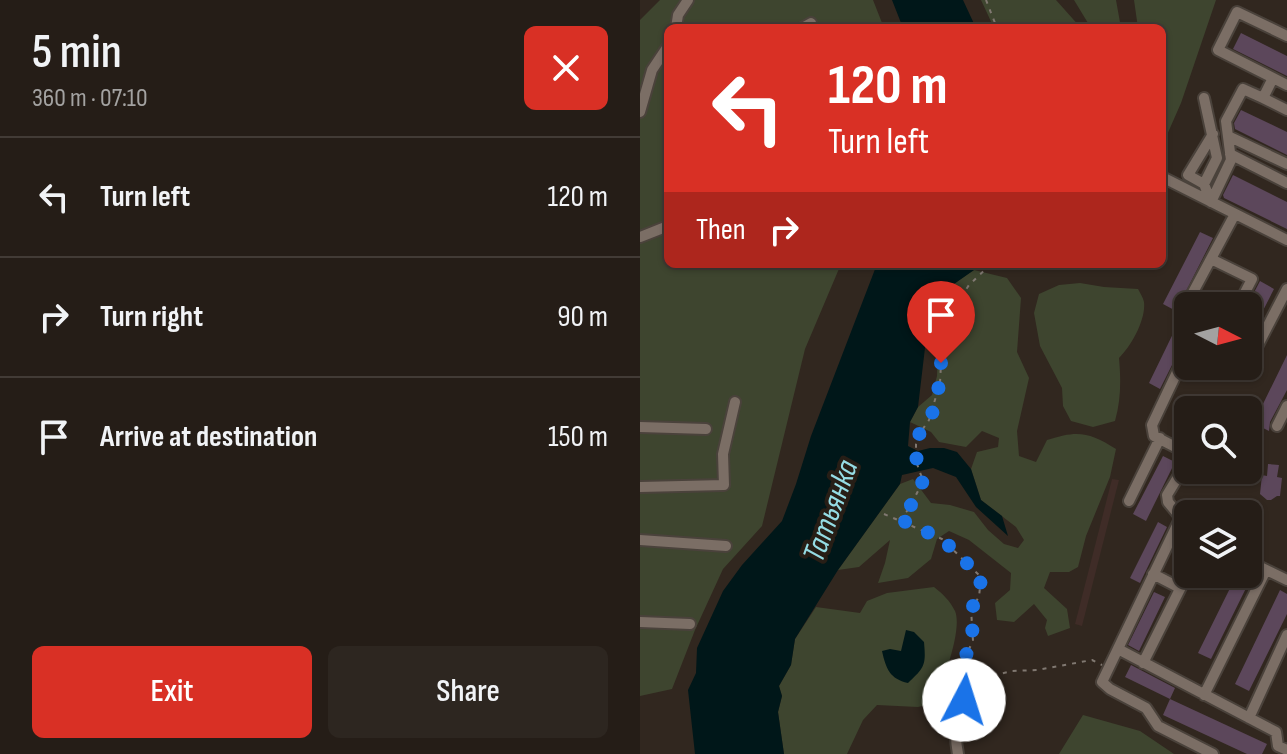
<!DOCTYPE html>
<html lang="en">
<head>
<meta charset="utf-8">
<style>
	:root { --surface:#251d17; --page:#2d2620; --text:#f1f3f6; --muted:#a3a2a1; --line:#423b36; --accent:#d93025 }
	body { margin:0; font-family:"Sofia Sans Condensed",sans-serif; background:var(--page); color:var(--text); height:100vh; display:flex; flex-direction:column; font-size:30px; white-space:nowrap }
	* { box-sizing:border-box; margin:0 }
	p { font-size:26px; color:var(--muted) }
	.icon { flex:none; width:44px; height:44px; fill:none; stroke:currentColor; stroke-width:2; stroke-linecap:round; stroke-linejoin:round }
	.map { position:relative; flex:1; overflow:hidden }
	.sheet { display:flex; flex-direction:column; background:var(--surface); width:640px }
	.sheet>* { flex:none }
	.top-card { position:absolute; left:24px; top:24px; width:502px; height:244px; border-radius:12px; box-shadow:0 2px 6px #0004,0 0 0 2px var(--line); background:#d93025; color:#fff; overflow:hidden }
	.needle { width:52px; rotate:96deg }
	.tools { position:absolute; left:534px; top:292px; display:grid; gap:16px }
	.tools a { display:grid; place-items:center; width:88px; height:88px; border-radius:12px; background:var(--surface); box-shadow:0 2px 6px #0004,0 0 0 2px var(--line); font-size:40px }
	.pin { position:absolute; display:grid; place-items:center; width:68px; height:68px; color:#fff; margin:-82px -34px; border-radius:50% 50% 50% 0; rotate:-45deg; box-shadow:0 0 8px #0007 }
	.pin .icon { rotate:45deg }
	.me { position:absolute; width:88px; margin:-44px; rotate:5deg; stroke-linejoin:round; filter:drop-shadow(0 0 6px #0008) }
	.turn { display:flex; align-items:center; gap:28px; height:168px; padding:0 32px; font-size:36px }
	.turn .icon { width:104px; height:104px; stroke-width:2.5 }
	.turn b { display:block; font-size:56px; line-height:68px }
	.then { display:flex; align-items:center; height:76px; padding:0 32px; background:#0003; gap:16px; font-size:30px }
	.round { display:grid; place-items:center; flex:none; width:84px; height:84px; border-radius:12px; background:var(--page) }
	.headline { display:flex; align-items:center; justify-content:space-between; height:136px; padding:0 32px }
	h1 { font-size:48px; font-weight:600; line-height:60px }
	.primary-button { display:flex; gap:16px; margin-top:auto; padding:16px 32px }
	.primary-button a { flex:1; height:92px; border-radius:12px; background:var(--accent); color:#fff; font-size:32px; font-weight:600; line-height:92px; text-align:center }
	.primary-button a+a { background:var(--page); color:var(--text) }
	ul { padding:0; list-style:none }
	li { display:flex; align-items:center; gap:24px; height:120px; padding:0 32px; border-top:2px solid var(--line) }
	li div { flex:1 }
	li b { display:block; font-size:30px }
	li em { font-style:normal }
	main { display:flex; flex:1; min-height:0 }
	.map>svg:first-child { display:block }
</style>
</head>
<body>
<main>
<section class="sheet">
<div class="headline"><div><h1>5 min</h1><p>360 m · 07:10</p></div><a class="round" style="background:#d93025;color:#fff"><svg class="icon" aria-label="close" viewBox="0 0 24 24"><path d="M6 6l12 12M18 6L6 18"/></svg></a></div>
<ul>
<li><svg class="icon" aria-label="left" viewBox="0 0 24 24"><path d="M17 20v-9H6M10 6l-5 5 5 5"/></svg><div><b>Turn left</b></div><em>120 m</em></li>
<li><svg class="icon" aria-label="right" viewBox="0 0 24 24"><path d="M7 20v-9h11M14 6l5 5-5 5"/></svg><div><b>Turn right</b></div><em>90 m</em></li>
<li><svg class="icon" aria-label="arrive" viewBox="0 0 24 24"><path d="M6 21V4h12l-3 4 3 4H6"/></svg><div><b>Arrive at destination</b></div><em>150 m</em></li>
</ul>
<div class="primary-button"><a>Exit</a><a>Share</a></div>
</section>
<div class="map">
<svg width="647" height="754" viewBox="0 0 647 754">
	<rect width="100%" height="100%" fill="#31271f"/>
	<path fill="#3f2c27" d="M472,479l7,1 -37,146 -7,-2z"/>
	<path fill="#3e452f" d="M20,0h213l11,28h-216v236h173l-36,85 -43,177 -39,43 -28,61 -23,59 -32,7v-676z
		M341,0h75l25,28h-87z
		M434,0h42l5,28h-30z
		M494,0h82l-35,103 -18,41 -1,-116h-24z
		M334,270l33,8 14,20 -4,54 12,26 -12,53 2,25 17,6 11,-22c31,-10 42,-8 69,9l-6,28 -24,59 -8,31 -9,5h-19l-6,16 23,21 3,19 -22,8 -3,-8 2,-8 -13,-16 -20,18 -17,-2 -2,-17 15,-13 1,-17 -42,-33 -20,-9 -12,8 -6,20 -23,19 -30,5 7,-20 5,-23 -31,27 -21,3 62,-86 13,-5 18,24 19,2 24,7 14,18 16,14 14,4 6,-8 -8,-13 -35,-27 -10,-31 6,-17 21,-5 1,-9 -17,-7 -16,16 -27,-5 -8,-10 -21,-10 8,-15 14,-12 5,-19 1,-26 -11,-19c11,-35 16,-41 47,-61z
		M440,283l24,4 34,2c2,4 5,8 6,13 2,18 -13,44 -25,56 2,22 2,42 -4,63l-22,6 -22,-6 -8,-15 -1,-18 -22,-42 -6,-33 5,-19 20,-9z
		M294,587c9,7 16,14 21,24 8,19 -13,72 -20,92l-17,4 -41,-2 -14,15 -16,34h-63l-6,-42 4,-16 -3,-10 12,-21 4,-26 21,-32 44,6 7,-12 20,-8z
		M443,715l57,16 34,23h-115z"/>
	<path fill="#001719" d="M252,0h71l13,28h-73z
		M237,264h99l-2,6 -30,21 -10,17 -7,23 -9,76 -8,15 -2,24 10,5 12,-3h14l13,4 14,17 10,31 21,16 6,20 -32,-29 -20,-30 -23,-9 -31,7 -2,9 -62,86 -43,69 -4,26 -12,21 3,10 -4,16 6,42h-89l-7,-64 8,-17 1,-25 26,-57 19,-26 40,-44 14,-37 15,-48z
		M266,630l8,2 10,10c2,23 1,25 -16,41 -18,-4 -22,-14 -26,-32l8,-2 11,2z"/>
	<path fill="#5c475b" d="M601,33l46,23v20l-54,-27z
		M601,110l46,22v23l-52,-26 -1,-6z
		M593,175l54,27v27l-63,-31 -1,-3z
		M560,232l13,6 -37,73 -13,-7z
		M620,281l14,8 -26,51v-36z
		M545,309l3,2v22l-28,56 -11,-6z
		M647,355v35l-17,32 -1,9 -20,-10 8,-17 5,2z
		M523,456l12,6 -29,59 -13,-7z
		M628,464l11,1 -2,12 5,1 -2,18h-3l-6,4h-4l-7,-6 2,-19 5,1z
		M518,522l9,5 -27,56 -10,-5z
		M597,574h16l-42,85 -13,-6z
		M640,590l7,4v20l-38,77 -14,-7z
		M514,592l11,5 -26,54 -11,-6z
		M491,665l44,23 -5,11 -45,-22z
		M530,699l97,45 -5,10h-15l-84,-39z"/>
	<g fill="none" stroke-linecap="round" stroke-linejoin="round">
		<g stroke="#4a423b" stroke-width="14">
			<path id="minor" d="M36,28l2,-13 10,-15
				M162,28l9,-5
				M647,36l-50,-24 -19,38 69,35
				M633,78l-10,20 24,12
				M564,98l13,60 -13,26 7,18
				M0,112l12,-42 16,-24
				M588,136l59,28
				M590,154l57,29
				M522,177l125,63
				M564,184l-16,-9 25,-41
				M571,202l20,-42 -5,-39 17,-32 20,9
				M0,237l28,-11
				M571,259l41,20 -14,27
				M555,306l-4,-3v-7l44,-82
				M548,349l-36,76 2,11 33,17 -3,14 -17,28 1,7 14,17 6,10
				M608,364l39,-75
				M578,366l14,6 14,-6
				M637,426l10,-20
				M0,427l66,2
				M0,487l84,-2 -1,-31 12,-52
				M489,501l31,-63
				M541,517l-79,165 8,7 36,19 12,18 55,28
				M0,540l86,6
				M608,561l39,19
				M513,574l27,14
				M0,622l50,2
				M478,649l158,83 2,14 9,4
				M503,663l45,-90
				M564,695l62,-125
				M609,718l38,-83
				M318,754c-4,-20 -2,-35 6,-54"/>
		</g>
		<path stroke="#807871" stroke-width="2" stroke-dasharray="4 6" stroke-linecap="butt" d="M346,0l11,28
			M244,514l58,25 39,38 -2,20 -8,12 2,32 -7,14 2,19 5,12
			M259,519l10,-10 14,-28 -7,-20v-17l2,-8 11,-16 11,-37 2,-39 11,-35 16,-24 22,-21
			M329,692l4,-6 18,-10 21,-5 25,-1 55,-10 10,5"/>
		<use href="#minor" stroke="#7b6e65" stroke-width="10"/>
	</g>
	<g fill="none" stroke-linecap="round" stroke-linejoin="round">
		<path stroke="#1a73e8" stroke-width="14" stroke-dasharray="0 25.2" d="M301,363c-1,19 -4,41 -12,58 -3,5 -9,10 -11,16 -6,15 1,31 5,44l-14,28 -10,10 43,20 39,38 -2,20 -8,12 2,32 -7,14 2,19 5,12 -9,14"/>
	</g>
	<g text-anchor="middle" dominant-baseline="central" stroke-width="8" stroke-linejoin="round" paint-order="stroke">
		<g font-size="32" font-style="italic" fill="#95dce4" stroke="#271e16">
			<text transform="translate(191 511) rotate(-70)">Татьянка</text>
		</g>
	</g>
</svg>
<div class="tools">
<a><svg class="needle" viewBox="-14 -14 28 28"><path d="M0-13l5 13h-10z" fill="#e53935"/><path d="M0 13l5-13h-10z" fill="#a3a2a1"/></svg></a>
<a><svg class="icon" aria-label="search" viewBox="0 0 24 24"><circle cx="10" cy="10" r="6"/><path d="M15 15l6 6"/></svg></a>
<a><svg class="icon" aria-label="layers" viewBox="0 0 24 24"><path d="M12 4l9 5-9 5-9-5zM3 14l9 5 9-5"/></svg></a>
</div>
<div class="pin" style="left:301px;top:363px;background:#d93025"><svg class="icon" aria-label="arrive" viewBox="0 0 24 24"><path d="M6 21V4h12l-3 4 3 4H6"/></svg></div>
<svg class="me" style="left:324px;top:700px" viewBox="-20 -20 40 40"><circle r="19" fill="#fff"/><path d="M0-13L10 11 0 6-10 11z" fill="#1a73e8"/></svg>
<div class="top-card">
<div class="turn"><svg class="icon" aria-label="left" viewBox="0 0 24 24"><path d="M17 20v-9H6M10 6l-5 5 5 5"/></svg><div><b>120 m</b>Turn left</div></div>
<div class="then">Then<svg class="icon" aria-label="right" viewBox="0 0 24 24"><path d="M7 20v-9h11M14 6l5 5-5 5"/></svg></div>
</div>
</div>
</main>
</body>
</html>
